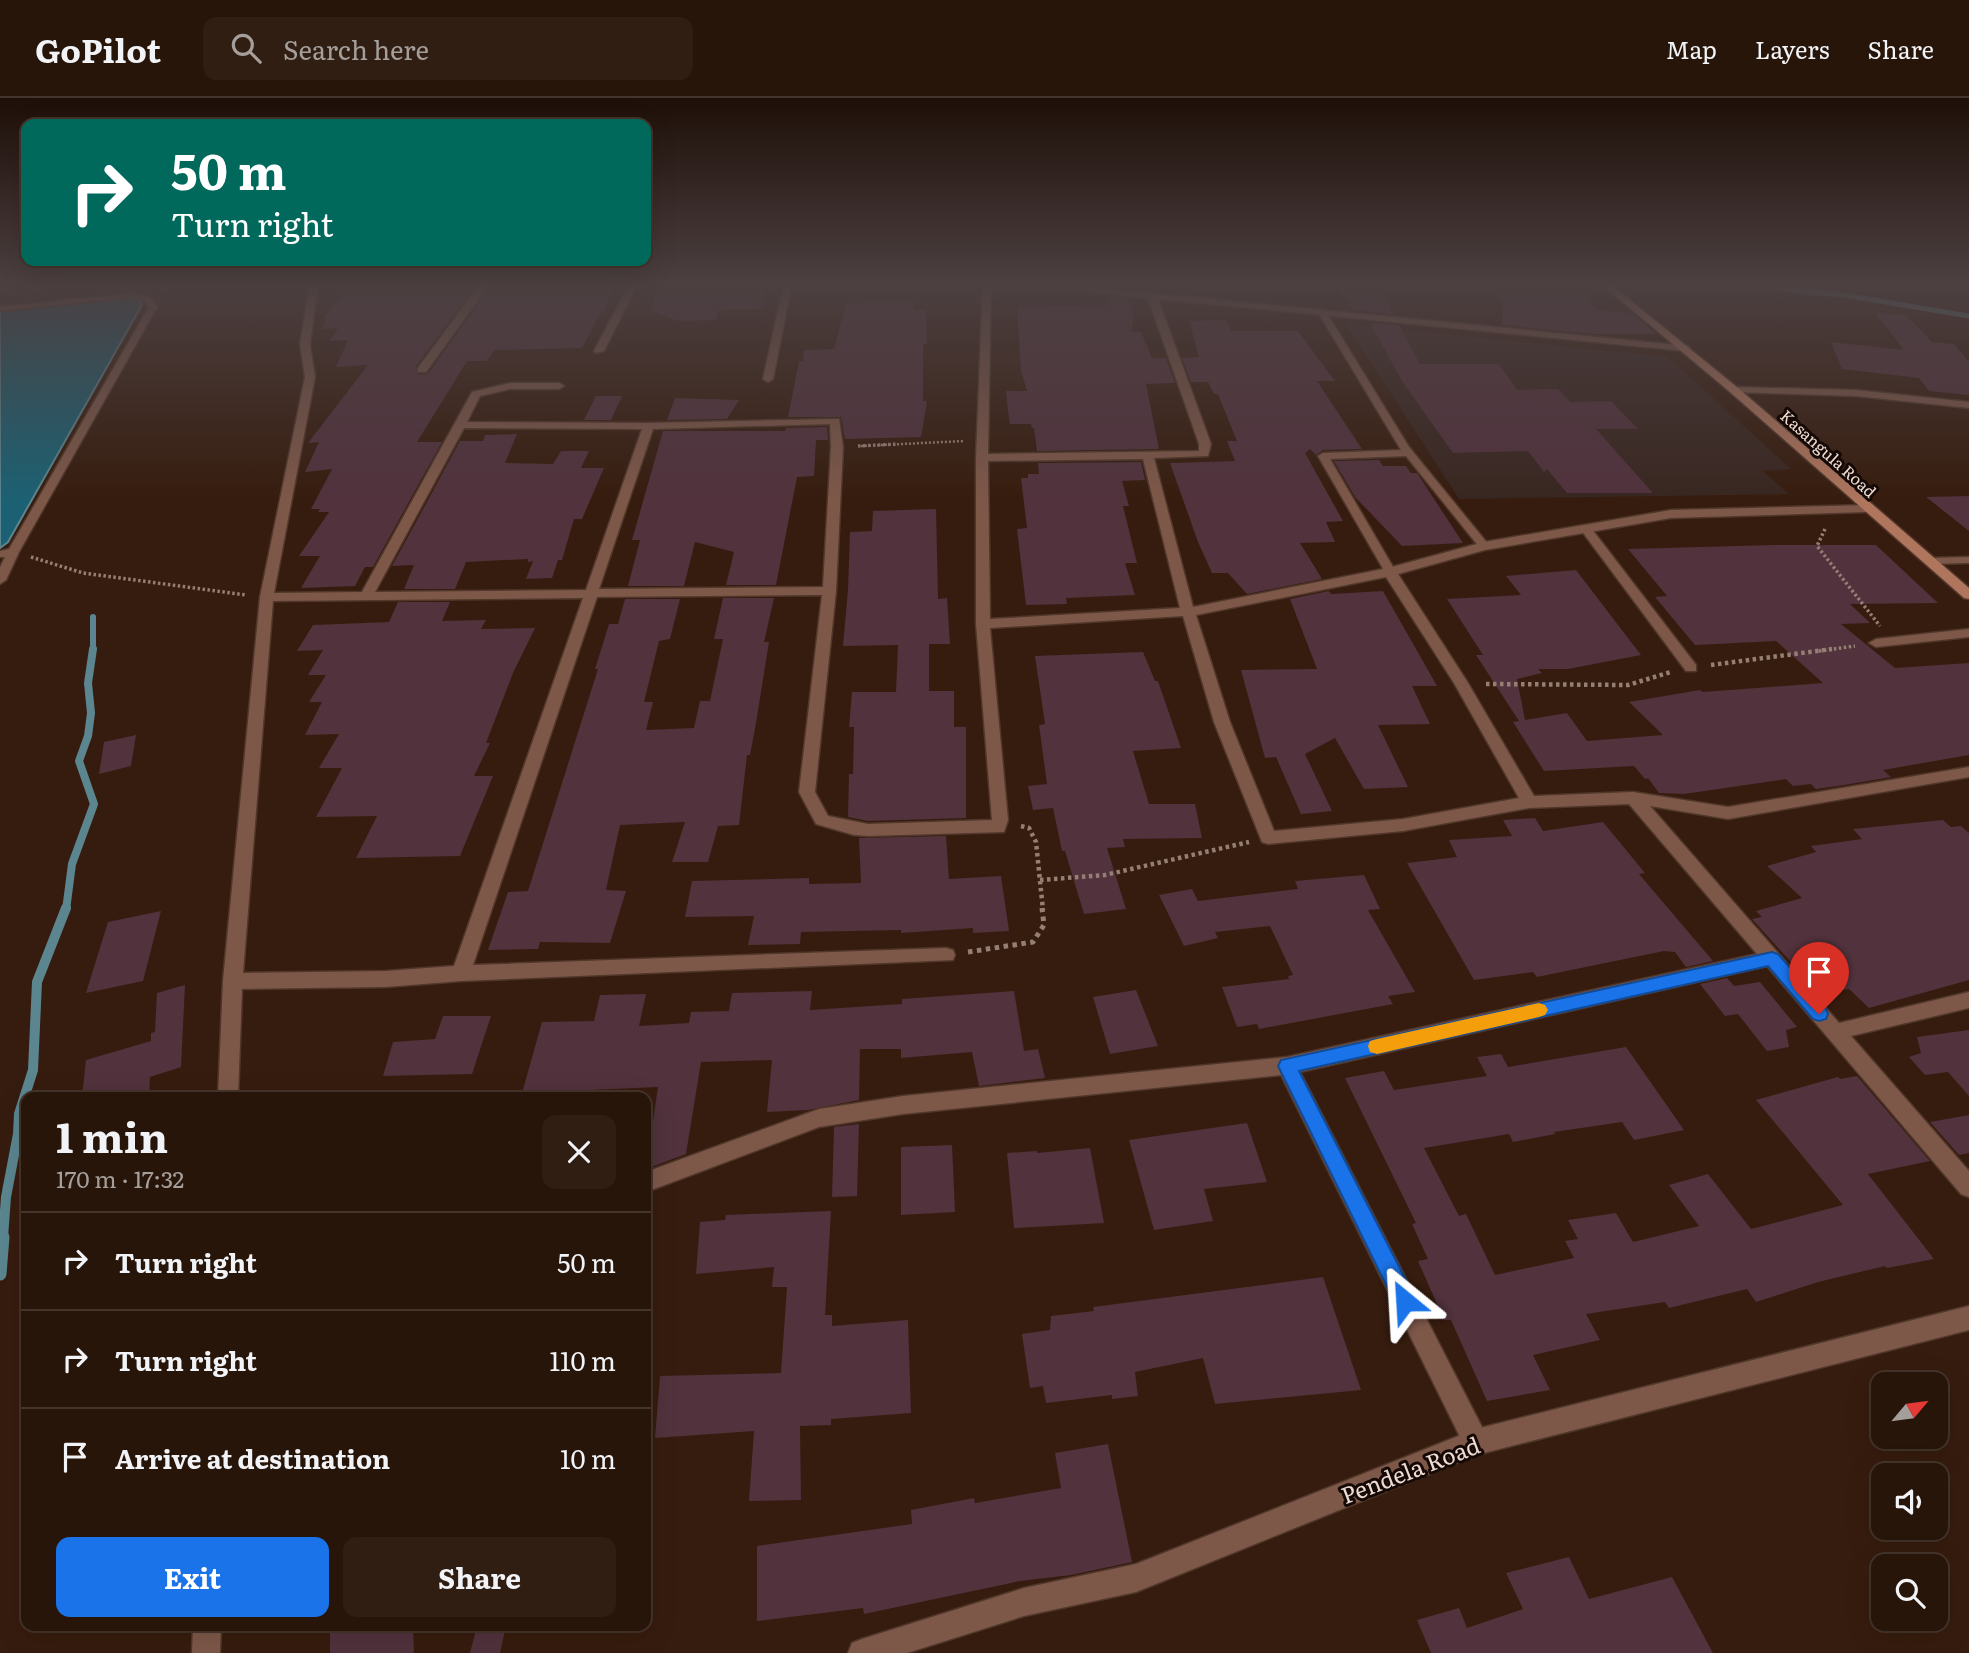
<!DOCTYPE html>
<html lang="en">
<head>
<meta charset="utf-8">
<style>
	:root { --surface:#28150a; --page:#301e13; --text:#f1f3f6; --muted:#a59f9c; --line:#44342b; --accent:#1a73e8 }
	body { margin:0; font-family:Literata,serif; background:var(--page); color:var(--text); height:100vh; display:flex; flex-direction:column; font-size:26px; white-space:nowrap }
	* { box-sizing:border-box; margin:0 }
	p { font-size:23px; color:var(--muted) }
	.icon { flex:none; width:38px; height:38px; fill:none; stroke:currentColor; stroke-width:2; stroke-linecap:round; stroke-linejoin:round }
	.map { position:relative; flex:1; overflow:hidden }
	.drawer { position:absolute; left:21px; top:994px; width:630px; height:539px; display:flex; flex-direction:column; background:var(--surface); border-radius:14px; box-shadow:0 7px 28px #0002,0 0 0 2px var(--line) }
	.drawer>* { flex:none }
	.banner { position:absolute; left:21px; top:21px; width:630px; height:147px; border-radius:14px; box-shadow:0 7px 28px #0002,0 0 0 2px var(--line); background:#00695c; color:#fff; overflow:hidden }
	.needle { width:46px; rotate:61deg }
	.fabs { position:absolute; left:1871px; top:1274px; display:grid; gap:14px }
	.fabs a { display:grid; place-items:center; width:77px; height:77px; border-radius:14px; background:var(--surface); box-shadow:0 7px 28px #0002,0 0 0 2px var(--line); font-size:35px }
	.pin { position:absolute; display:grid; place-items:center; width:60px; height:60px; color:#fff; margin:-72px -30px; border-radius:50% 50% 50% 0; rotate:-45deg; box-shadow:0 0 7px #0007 }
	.pin .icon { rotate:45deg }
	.me { position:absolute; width:77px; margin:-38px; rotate:333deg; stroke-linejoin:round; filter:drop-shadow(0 0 5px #0008) }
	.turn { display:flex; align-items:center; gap:24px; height:147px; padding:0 35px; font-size:32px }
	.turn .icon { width:91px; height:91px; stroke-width:2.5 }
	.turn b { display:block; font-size:49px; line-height:60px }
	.round { display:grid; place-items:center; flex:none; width:74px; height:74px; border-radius:14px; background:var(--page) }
	.summary { display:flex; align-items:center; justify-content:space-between; height:119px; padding:0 35px }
	h1 { font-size:42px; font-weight:700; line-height:52px }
	.primary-button { display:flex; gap:14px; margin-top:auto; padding:14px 35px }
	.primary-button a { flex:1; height:80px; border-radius:14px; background:var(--accent); color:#fff; font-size:28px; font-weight:700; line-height:80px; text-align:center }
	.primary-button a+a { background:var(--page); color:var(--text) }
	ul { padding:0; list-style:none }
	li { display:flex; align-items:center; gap:21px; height:98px; padding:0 35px; border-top:2px solid var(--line) }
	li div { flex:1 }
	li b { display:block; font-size:26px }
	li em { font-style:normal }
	header { display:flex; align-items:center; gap:42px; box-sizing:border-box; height:98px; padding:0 35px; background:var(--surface); border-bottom:2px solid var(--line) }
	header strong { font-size:33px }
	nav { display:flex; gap:38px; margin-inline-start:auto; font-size:24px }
	.search { width:490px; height:63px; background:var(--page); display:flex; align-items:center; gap:18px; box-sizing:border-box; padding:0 24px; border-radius:14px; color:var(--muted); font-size:26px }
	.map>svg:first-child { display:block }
</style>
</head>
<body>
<header>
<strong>GoPilot</strong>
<div class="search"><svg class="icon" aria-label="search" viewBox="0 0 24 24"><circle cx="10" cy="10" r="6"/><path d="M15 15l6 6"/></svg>Search here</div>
<nav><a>Map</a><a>Layers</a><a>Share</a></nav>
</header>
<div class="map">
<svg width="1969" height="1555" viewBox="0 0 1969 1555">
	<rect width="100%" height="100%" fill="#361c0e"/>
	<path fill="#382620" d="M1346,226l322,33 123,112 -28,2 26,23 -330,5z"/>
	<path fill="#1c6173" stroke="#5b8690" stroke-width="2" d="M128,200l12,2 2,5 -134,237 -8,6v-237z"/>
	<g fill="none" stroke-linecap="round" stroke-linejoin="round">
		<path stroke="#5b8690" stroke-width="5" d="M1717,185l127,12 125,21"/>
		<path stroke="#5b8690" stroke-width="6" d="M93,553v-34"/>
		<path stroke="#5b8690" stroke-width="8" d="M66,812l6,-46 22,-60 -15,-43 9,-25 3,-23 -3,-30 5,-34"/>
		<path stroke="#5b8690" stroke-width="10" d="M3,1140l3,-41 12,-63 1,-20 14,-44 4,-88 29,-74"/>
		<path stroke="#5b8690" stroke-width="13" d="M0,1176l3,-37"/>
	</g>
	<path fill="#51323d" d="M413,185h65l-62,83 2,9 10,-1 65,-91h122l-11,29h-3l-19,36 -88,2 -7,11h-20l-50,81h25l-69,125h-8l-10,19 -54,2 19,-32h-21l30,-44h-11l2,-3h-9l21,-40 -27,3 14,-30 -11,1 60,-78 -32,2 12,-27 -19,1 9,-13 -16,1 5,-11 -4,1 25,-33z
		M658,185h109l-5,26 -43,1 -3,10 -37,1 -28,-10z
		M1334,185h42l17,31 -40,-4z
		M1494,185l90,5 12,22 36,3 24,21h-63l-91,-9 1,-19z
		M1109,198l18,2 7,17 -3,17h10l11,26h14l9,25 -29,1 13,65 -122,2 -3,-23h-2l-1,-4h-21l-2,-13 -2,-20h21l-6,-20 -4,-64 90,-2z
		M914,202l1,10h11l1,34h-4v57h4l-6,36 -76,2 -4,-22h-53l11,-56h4l1,-11 30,-1 13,-47z
		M1875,215l31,2 26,27 22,2 15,18v33l-40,-4 -10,-13 -77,-9 -11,-27 73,8z
		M1226,222l5,11h67l37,50h-18l45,68 -39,1 -7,5 -6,-6 -5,4 38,68 -17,1 9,20 -35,1 22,36 -75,15 -19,-21h-16l-14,-31 -28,-79 65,-2 -8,-20h10l-19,-47h-4l-6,-12h-17l-9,-24 17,-1 -10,-36z
		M1370,225l29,2 21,39h79l18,26 41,-1 12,13 41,-1 27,28h-42l57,64h-86l-20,-24 -3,3 -16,-21 -75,2 -51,-72z
		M596,298h26l-11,24h-27z
		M675,300l64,2 -12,19 -60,1z
		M827,329l1,13h-12l-2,36 -17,1 -21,108h-50l8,-33 -39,-10 -11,44h-56l12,-46h-8l31,-109h122l1,-3z
		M517,336l-12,29 48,1 8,-13h28l-8,17h23l-22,51h-8l-12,41h-4l-6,18 -26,1 7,-18 -5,1v-3l-62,3 -11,27h-51l10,-24 -22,1 68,-125h23l2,-6z
		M1379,362l4,6h23l5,7h6l46,70 -61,3 -47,-49 -21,-36z
		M1141,364l4,18 -23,1 7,25h-6l14,57h-12l10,32 -69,3 1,6 -41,1 -9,-76 10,-1 -6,-50h7v-4h11l-1,-11z
		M1969,398v35l-43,-34z
		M936,411l2,90 9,-1 3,46h-21v47h25v36h12v91l-98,3 -20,-4 1,-43h4l1,-47h-5l3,-35h44l2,-47 -55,1 5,-56 2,-58 22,-1 1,-20z
		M1773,447h103l62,58 -88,1 20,19 -29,1 54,44 74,-5v92l-86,15 8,7 -47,8 -28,4 -5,-5 -18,2 -7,-7 -102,15 -25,-1 -11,-15 -3,1 -11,-13 -90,5 -31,-49 6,-1 -43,-66h7l-36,-56 74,-4 -15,-19 70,-6 65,85 -73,14h-30l4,4 -25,6 8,41 42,-7 20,28 76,-6 -34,-33 71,-12 3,2 120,-9 -47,-42 -81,4 -40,-48 12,-1 -39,-47z
		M1329,493l2,3 52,-3 54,95h-25l18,38 -52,1 30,62 -44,2 -29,-51 -30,16 27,57 -31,3 -25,-57 -11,1 -24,-88 76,-1 -27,-70z
		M723,500h51l-10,44h5l-13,81 -6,32h-3l-8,70 -21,1 -10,36h-36l13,-40 -65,3 -14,65 20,1 -16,52 -70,-1 -2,7 -50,1 20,-58 20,-1 70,-222h-3l14,-45h9l7,-25h55l-10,40 -11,2 -15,61h9l-7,28 48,-2 6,-27h10l13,-62h-9z
		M398,504h52l-8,19 44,-1 -5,9 54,-1 -22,45 -27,70h4l-16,33h19l-33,80 -104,2 21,-42 -61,1 26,-49h-23l20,-34 -34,1 17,-33h-13l17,-27h-18l15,-25 -26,1 16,-26 76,-3z
		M1143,554l12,29h3l23,67 -48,3 16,53h46l7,34 -79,1 2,8 -18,1 19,61 -42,5 -19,-63h-3l-9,-43 -20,2 -5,-24 19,-2 -8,-59 6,-1 -10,-68z
		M136,637l-5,31 -32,8 5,-32z
		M1535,720l8,13 60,-9 42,51 -6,1 74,87 -27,6 -11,-15 -11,-1 -127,26 -4,-5 -59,8 -67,-117 50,-6 -8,-17 63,-4 -9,-16z
		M1943,722l8,7 10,-1 8,7v147l-100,28 -20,-19 -30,4 -67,-74 10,-2 -6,-6 46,-13 -35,-32 49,-14 -5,-6 51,-7 -9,-10z
		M946,738l3,43 52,-3 8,55 -36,2v-5l-72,5v-3l-100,2 -1,12 -52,1 6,-29 -69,1 7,-36 117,-3v6l52,-1 -2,-45z
		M1364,777l16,34 -12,1 47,82 -27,4 5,8 -134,25 -2,-5 -20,3 -15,-40 67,-8 -1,-3 5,-1 -23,-49 -55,6 3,6 -34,8 -25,-51 33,-6 6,12 100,-12 -3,-8z
		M161,813l-18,70 -57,12 22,-71z
		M1727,880l7,8 26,-4 37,45 -11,3 3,17 -22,4 -29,-37 -13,2 -25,-32z
		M185,887l-4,82 -31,10 -1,20h-67l4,-37 65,-19v-8l4,-1 2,-39z
		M1136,892l22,56 -48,8 -17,-57z
		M812,893l-2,19 92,-6v-5l112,-8 10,60 14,-2 7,29 -66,8 -7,-34 -71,6v-9h-41l-1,51 -51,10 -41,2 5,-52 -71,2 -15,92 -40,15 12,-82 -136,6 20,-71 52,-1 6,-26 46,-1 -7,32 50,-3 2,-11 38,-1 3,-18z
		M443,918h48l-19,58 -89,2 10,-34 42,-3z
		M1969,932v66l-21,-24 -23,3 -16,-18 12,-4 -4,-16z
		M1626,949l58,83 -50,10 -12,-18 -68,10 1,2 -42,8 -4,-8 -85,14 35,68 7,-2 29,61 79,-17 -9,-17 13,-2 -10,-19 48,-7 17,29 66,-16 -30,-41 39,-11 43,55 92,-24 -87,-105 82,-23 2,2 17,-3 73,85 -62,13 66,85 -47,9 -2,-2 -67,16 -62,20 -9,-13 -78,19 -4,-6 -79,12 14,26 -67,15 17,35 -63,11 -36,-81h-7l-26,-59 10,-2 -16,-35 4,-1 -71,-145 39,-7 10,19 93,-14 -10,-19 24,-3 7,13z
		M1969,1017v38l-10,2 -29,-33z
		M1247,1025l20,59 -63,7 9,32 -59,9 -25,-90z
		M859,1026l-2,72 -25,1 2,-70z
		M952,1047l3,67 -54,3v-68z
		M1090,1050l14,75 -90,5 -7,-75 30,-2v2z
		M831,1113l-6,104h7v11l76,-6 3,93 -80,6v6l-31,1 1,74 -52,1 5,-70 -99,7 5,-62 121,-3 6,-86h-15l2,-20 -78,7 4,-52 25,-2 1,-5z
		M1323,1179l38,113 -146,14 -12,-46 -68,14 3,24 -26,3v-4l-66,8 -3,-17 -13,2 -8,-54 28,-4 1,-14 43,-5 -1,-4z
		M1108,1346l24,118 -61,13 -51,6 -156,33 -1,-6 -106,13v-75l155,-22 -1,-14 63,-12 1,5 86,-15 -6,-35z
		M1569,1459l20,42 83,-22 41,76h-282l-14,-33 42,-12 8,20 56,-19 -17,-36z
		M330,1528h83l1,27h-84z
		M477,1528h29l-6,27h-30z"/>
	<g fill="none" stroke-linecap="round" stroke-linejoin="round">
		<g stroke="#50372a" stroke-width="3">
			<path id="service" d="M134,195l15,3 8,11 -138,245 -13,28 -6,4v-17l5,-10h-5v-6l9,-2 140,-242 -6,-7 -9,-3 -134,14v-4z
				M1322,211l4,3 83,135 79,97v4h-8l-74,-92 -76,3 66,113 -6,4 -4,-2 -68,-118 5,-3 78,-3 -83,-138z
				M1587,429l4,1 105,137v6h-10l-105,-141z
				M1969,459v6l-40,1 -6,-3 6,-3z"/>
		</g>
		<g stroke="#50372a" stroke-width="3">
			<path id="minor" d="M310,185h8l-8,61 5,33 -41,216 88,-1 110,-200 38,-9h49l5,3 -5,3h-49l-30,7 -13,26 182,1 190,-4 4,28 -7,144 -21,201 13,24 40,8 124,-4 -16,-196v-166l7,-175h8l-3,171 211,-3v-7l-51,-146 -133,-15h32l641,63 2,2 -5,3 -527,-52 53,145 -3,12 -54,2 39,149 195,-39 96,-26 187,-32 199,-5v6l-4,1 -195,6 -186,32 -87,24 70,109 66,113 99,-4 95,15 241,-40v10l-241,42 -78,-13 189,217 130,-31v16l-118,28 118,135v26l-8,-3 -194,-228 -467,106 185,361 4,9 -4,9 -9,4 -9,-4 -186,-376 -378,39 -84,13 -173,65v-20l173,-63 84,-13 384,-39 470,-103 -128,-150 -100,4 -126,23 -135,13 -6,-2 -48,-120 -31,-106 -193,12 18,192 -4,12 -136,4 -14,-1 -38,-11 -17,-32 23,-197 -225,2 -124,368 473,-17 7,2 2,5 -2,5 -492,21 -75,6 -144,2 -4,108h-20l5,-116 37,-384 45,-220 -5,-33zM830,326l1,23 -8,140 -224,2 54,-160zM464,330l178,1 -56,161 -211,2zM1143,361l37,149 -190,11 -2,-158zM1386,479l68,106 65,115 -116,21 -129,12 -44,-109 -34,-107zM583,500l-129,368 -68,5 -143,2 30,-372z
				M481,185h9l-64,89h-8v-4z
				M630,185h8l-34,68 -8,2 -2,-2z
				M784,185h8l-19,96 -5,3 -5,-3z
				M1969,531v8l-93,10 -7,-4 7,-4z
				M193,1528h28l-1,27h-28z"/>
		</g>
		<g stroke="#50372a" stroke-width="3">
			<path id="tertiary" d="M1734,289l122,3 113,12v6l-113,-12 -126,-4 -1,-2z
				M1969,1208v24l-493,125 -340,137 -112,24 -117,37h-59l4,-10 10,-4 162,-51 112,-24 340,-135z"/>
		</g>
		<g stroke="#50372a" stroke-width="3">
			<path id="secondary" d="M1600,185h9l129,105 231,200v11l-5,-1 -234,-206z"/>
		</g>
		<path stroke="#957f74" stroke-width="2.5" stroke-dasharray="2 2" stroke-linecap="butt" d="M162,191l23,-6
			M861,348l103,-5"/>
		<path stroke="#957f74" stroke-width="3.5" stroke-dasharray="2.5 2.5" stroke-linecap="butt" d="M858,348l40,-2
			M1825,431l-8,17 63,80
			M31,459l52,16 163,22
			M1819,553l36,-5"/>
		<path stroke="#957f74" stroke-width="4.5" stroke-dasharray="3.5 3.5" stroke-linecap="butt" d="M1711,567l121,-16
			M1486,586l142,1 43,-13
			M1021,728l8,2 7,14 7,68
			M1040,782l65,-5 144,-33"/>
		<path stroke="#957f74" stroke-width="5" stroke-dasharray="4.5 4.5" stroke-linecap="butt" d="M968,854l65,-10 11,-17 -2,-17"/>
		<use href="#service" fill="#7d5849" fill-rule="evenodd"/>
		<use href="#minor" fill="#7d5849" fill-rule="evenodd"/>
		<use href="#tertiary" fill="#7d5849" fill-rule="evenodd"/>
		<use href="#secondary" fill="#af755d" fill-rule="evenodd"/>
	</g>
	<linearGradient id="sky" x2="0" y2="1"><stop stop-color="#1e0f08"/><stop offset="0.46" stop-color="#4c4041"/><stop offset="1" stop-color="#4c4041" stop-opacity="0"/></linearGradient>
	<rect width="1969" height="403" fill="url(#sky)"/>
	<path fill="#1a73e8" stroke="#114b97" stroke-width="2" d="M1772,854l6,2 48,55 2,5 -2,5 -7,2 -6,-2 -45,-53 -469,105 114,223 3,7 -3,8 -8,3 -7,-3 -120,-243 3,-6z"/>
	<path fill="#f59e0b" d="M1539,905l6,2 3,5 -3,5 -6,2 -162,37 -7,-2 -2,-6 2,-5 7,-2z"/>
	<g text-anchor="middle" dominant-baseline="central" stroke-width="6" stroke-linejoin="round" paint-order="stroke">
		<g font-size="16" fill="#eedbd3" stroke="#150905">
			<text transform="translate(1829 355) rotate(42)">Kasangula Road</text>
		</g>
		<g font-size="23" fill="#eedbd3" stroke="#150905">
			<text transform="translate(1410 1371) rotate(-21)">Pendela Road</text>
		</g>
	</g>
</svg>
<div class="fabs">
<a><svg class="needle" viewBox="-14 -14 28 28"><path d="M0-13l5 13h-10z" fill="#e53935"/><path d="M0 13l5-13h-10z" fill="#a59f9c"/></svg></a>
<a><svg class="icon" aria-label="sound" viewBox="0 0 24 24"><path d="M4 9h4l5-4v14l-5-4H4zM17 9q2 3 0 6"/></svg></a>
<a><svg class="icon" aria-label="search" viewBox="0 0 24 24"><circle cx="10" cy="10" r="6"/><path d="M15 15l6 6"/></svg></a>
</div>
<div class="pin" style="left:1819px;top:916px;background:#d93025"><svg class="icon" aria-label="arrive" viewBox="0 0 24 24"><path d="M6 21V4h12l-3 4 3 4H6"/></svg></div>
<svg class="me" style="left:1405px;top:1203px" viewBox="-20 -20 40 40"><path d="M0-17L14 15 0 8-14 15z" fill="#1a73e8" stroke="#fff" stroke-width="4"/></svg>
<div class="banner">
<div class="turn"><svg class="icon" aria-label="right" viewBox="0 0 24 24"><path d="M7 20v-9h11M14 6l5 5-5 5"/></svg><div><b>50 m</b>Turn right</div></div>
</div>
<section class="drawer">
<div class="summary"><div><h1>1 min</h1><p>170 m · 17:32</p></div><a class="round"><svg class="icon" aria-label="close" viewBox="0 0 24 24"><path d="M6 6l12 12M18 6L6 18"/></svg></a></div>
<ul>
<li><svg class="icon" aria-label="right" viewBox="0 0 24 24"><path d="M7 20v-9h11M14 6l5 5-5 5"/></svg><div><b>Turn right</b></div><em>50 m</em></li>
<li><svg class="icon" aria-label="right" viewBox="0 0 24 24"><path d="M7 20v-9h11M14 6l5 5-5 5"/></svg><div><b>Turn right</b></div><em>110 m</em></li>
<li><svg class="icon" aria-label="arrive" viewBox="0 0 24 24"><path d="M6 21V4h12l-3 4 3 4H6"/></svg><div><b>Arrive at destination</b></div><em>10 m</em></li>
</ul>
<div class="primary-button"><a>Exit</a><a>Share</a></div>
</section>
</div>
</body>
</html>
